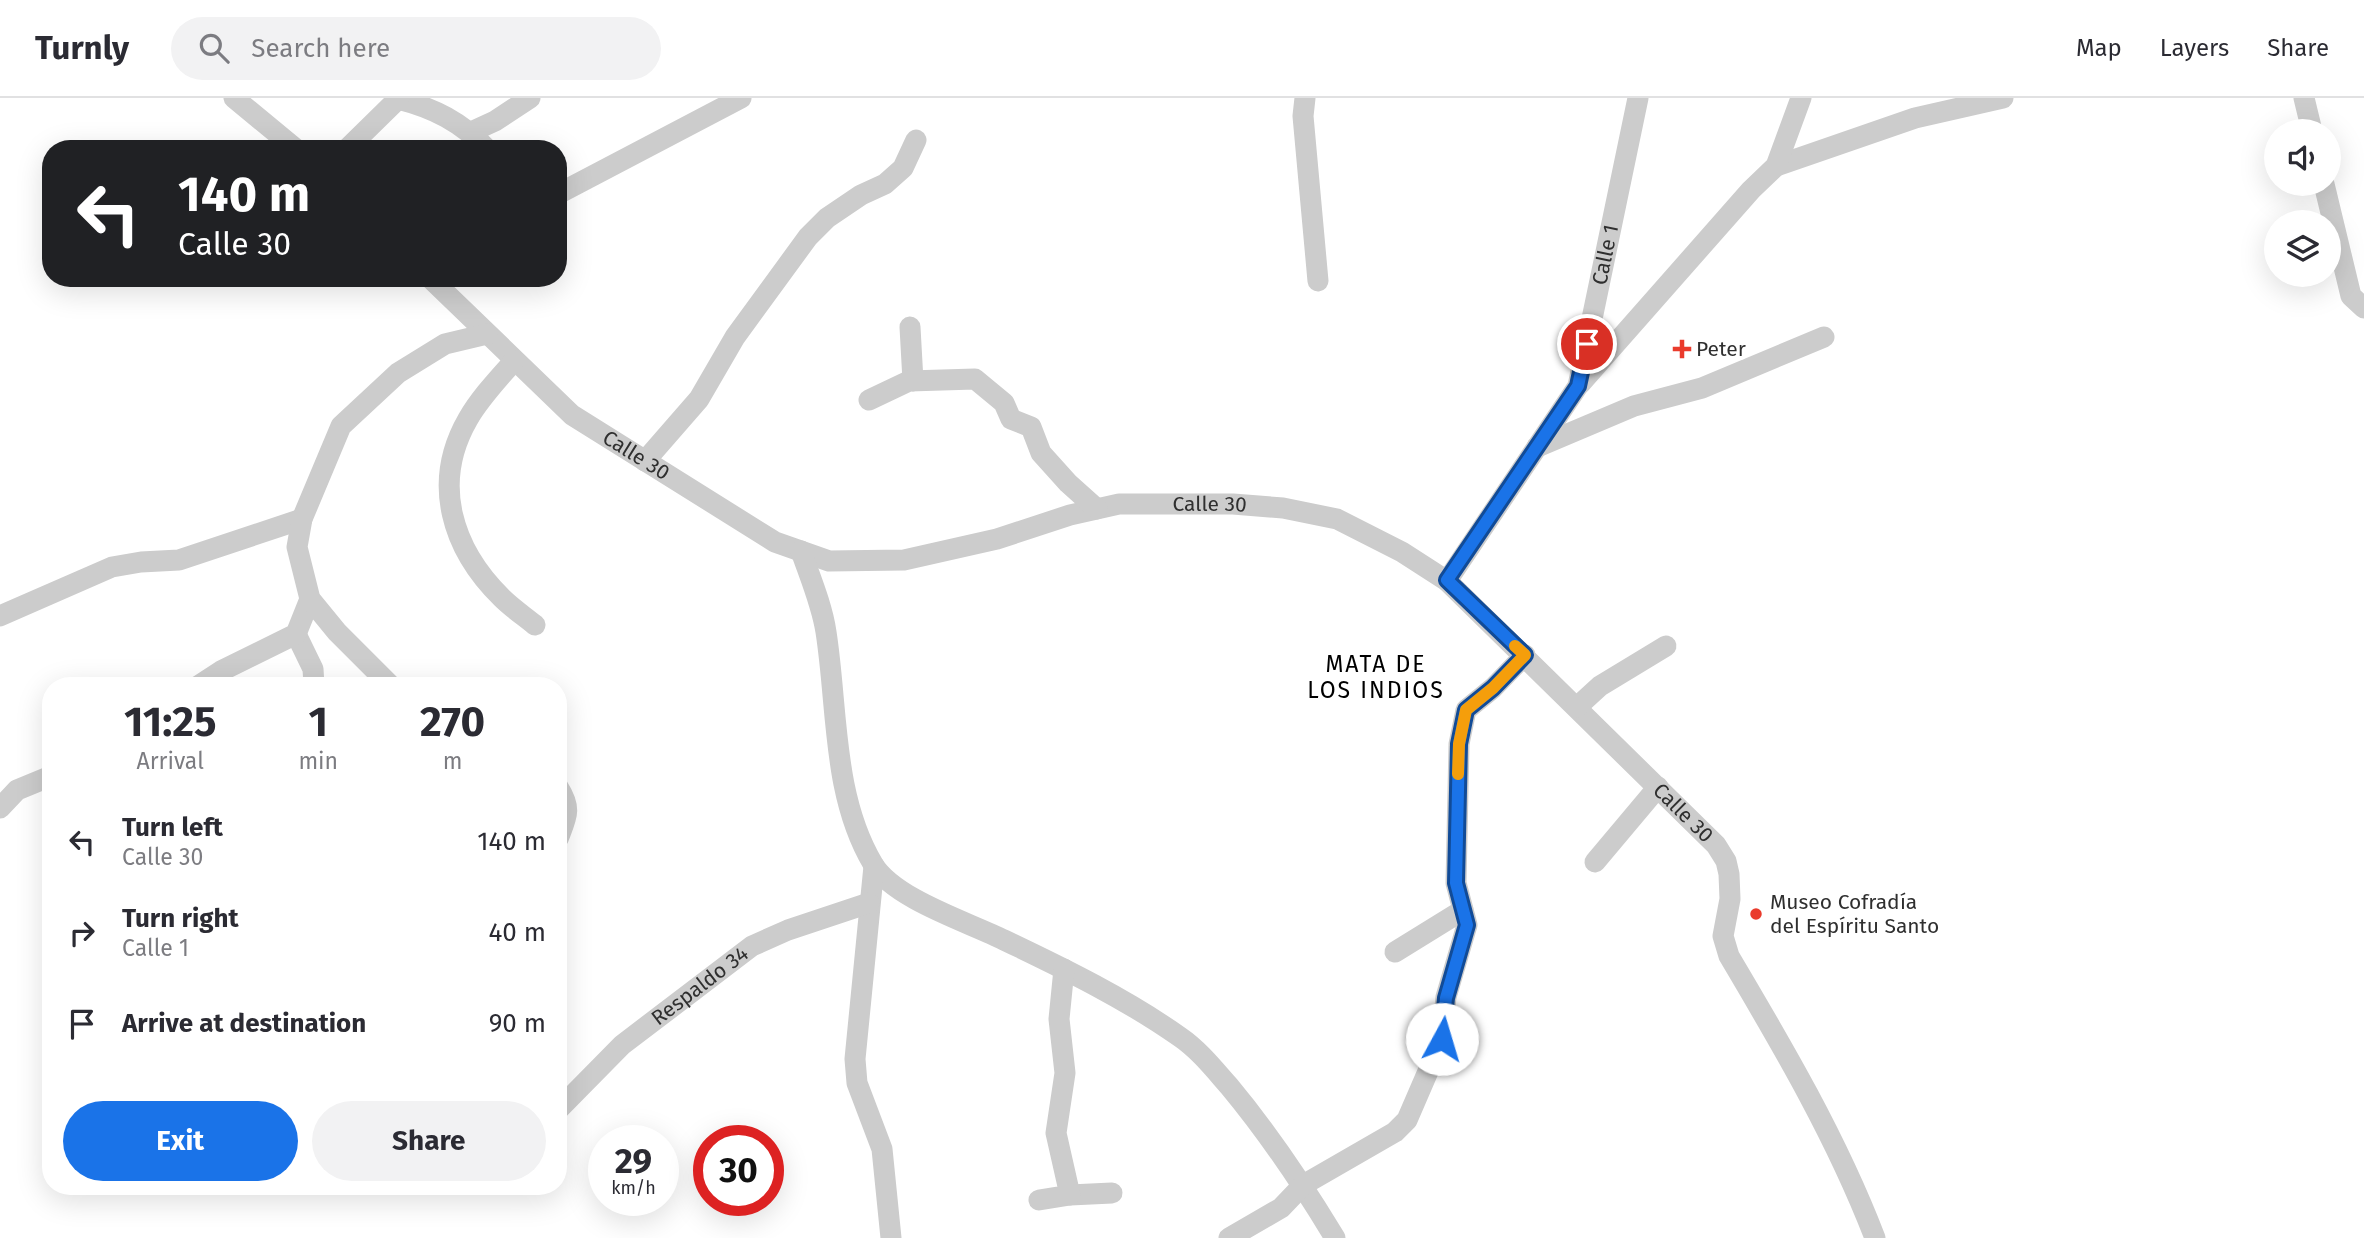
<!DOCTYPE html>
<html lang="en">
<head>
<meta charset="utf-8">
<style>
	:root { --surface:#fff; --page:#f2f2f3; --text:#2b2b33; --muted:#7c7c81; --line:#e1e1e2; --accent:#1a73e8 }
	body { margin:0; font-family:"Fira Sans",sans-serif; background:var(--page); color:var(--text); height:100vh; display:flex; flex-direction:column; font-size:26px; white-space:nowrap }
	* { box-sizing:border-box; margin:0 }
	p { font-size:23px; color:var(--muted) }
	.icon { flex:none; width:38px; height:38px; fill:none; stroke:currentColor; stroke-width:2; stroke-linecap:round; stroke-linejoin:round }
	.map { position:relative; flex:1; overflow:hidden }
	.panel { position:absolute; left:42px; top:579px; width:525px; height:518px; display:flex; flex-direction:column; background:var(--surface); border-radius:28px; box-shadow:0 7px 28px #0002 }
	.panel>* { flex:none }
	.hud { position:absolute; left:42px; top:42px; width:525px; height:147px; border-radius:28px; box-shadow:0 7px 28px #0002; background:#202124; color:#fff; overflow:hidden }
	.controls { position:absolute; left:2264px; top:21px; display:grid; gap:14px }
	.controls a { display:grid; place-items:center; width:77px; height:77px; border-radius:50%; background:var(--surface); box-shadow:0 7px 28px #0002; font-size:35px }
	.speed { position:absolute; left:588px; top:1027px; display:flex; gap:14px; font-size:35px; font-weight:700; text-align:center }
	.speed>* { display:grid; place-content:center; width:91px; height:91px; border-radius:50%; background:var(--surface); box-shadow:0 7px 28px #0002; line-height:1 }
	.speed small { font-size:18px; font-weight:400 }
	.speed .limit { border:10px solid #d22; background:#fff; color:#111 }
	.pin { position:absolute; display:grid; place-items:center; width:60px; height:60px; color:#fff; margin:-30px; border:4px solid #fff; border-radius:50%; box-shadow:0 2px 7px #0007 }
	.me { position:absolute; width:77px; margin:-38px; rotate:6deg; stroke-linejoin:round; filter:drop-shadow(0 0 5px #0008) }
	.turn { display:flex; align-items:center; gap:24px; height:147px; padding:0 21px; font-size:32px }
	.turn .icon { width:91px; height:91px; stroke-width:2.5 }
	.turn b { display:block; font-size:49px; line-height:60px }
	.eta { display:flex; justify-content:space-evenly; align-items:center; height:119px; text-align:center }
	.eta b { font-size:42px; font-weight:700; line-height:49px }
	.primary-button { display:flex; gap:14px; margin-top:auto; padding:14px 21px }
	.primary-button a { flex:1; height:80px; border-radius:42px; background:var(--accent); color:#fff; font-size:28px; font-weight:700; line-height:80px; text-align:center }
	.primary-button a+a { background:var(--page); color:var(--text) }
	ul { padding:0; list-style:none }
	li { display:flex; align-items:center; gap:21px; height:91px; padding:0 21px }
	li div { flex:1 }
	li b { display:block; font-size:26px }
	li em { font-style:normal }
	header { display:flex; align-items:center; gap:42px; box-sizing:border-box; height:98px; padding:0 35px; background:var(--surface); border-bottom:2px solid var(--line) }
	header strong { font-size:33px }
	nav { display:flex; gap:38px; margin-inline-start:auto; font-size:24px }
	.search { width:490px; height:63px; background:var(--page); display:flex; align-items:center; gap:18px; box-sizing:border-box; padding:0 24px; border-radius:38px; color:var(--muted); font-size:26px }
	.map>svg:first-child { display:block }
</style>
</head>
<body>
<header>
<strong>Turnly</strong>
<div class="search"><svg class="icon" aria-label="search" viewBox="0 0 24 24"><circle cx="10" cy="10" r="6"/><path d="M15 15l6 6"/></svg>Search here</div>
<nav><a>Map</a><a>Layers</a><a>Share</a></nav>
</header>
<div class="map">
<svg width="2364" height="1140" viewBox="0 0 2364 1140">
	<rect width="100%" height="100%" fill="#fff"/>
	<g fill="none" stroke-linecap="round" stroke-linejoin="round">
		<g stroke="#ccc" stroke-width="21">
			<path d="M234,0l62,51"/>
			<path d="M1305,0l-2,18 15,165"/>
			<path d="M2304,0l8,33"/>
			<path d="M398,1c36,9 63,23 89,50"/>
			<path d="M471,34l24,-11 35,-23"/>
			<path d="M347,51l52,-51"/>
			<path d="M1776,68l139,-48 88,-20"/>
			<path d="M2324,86l27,112 13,12"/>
			<path d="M558,96l183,-96"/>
			<path id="s1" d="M430,180l142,137 203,127 54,19 75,-1 93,-21 73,-24 49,-11h114l50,4 54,11 65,33 45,29 269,264 10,16 3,13 1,25 -7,37 6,20c54,91 108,183 146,282"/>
			<path d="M910,229l3,54"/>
			<path d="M514,263c-16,18 -34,37 -46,58 -37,64 -16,130 34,179 10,10 22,18 33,27"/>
			<path d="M1580,286l171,-194 25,-24 25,-68"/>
			<path d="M869,302l40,-19 66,-2 29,24 7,16 20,8 10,26 27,30 29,26"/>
			<path d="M1537,349l97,-41 68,-18 122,-51"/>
			<path d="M645,363l54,-62 36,-62 73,-100 19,-19 34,-23 24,-11 18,-16 13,-28"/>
			<path d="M801,453c9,26 21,54 25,81 12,77 6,163 47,232 21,35 95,58 131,76 61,29 122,59 176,97 19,13 34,32 49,49 40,48 74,99 106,152"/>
			<path id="s2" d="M1447,483l131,-195 60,-288"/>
			<path d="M0,518l112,-49 29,-5 38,-2 123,-41"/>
			<path d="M296,536l17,35 1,17"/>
			<path d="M198,588l23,-15 75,-37 14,-35"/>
			<path d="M391,588l-54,-54 -27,-33 -13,-52 5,-28 39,-93 57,-53 47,-29 42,-10"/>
			<path d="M1577,609l23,-21 66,-40"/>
			<path d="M558,689c14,22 9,29 0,52"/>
			<path d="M0,710l17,-18 34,-14"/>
			<path d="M1595,764l63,-75"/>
			<path d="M874,768l-19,193 2,24 25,66 9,89"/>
			<path d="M1395,854l68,-42"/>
			<path id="s3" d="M558,1012l64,-65 130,-99 36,-16 81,-27"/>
			<path d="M1070,1097l42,-2"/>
			<path d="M1039,1102l31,-5 -14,-62 9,-60 -6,-54 5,-50"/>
			<path d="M1229,1140l52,-30 22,-23 92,-53 12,-12 35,-81 4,-42 21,-72 -11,-42 3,-139 7,-34 27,-22 32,-33"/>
		</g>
	</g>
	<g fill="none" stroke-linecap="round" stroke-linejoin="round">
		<g stroke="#114b97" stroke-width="18">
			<path id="route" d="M1442,941l4,-41 21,-73 -11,-42 3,-139 7,-34 27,-22 32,-33 -78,-75 131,-194 9,-42"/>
		</g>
		<use href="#route" stroke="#1a73e8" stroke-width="12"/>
		<path stroke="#f59e0b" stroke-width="12" d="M1458,676l1,-30 7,-34 27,-22 32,-33 -10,-9"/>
	</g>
	<g fill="#ea3b2c" stroke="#fff" stroke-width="2.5">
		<path d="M1678.5 240.5h7v7h7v7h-7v7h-7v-7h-7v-7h7z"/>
		<circle cx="1756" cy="816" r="7"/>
	</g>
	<g text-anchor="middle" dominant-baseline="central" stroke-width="7" stroke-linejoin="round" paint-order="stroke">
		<g font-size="21" fill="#2f2f2f" stroke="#fff">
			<text stroke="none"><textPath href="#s2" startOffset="369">Calle 1</textPath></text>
			<text stroke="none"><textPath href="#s1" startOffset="273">Calle 30</textPath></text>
			<text stroke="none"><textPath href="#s1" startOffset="882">Calle 30</textPath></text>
			<text stroke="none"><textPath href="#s1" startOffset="1468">Calle 30</textPath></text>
			<text stroke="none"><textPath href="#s3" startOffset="189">Respaldo 34</textPath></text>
		</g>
		<g font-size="21" fill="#2f2f2f" stroke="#fff" text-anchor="start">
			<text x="1696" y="251">Peter</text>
			<text x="1770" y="804">Museo Cofradía<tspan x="1770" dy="24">del Espíritu Santo</tspan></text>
		</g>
		<g font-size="23" letter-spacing="2" fill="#000" stroke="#fff">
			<text x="1376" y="566">MATA DE<tspan x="1376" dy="26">LOS INDIOS</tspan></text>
		</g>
	</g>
</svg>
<div class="controls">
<a><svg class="icon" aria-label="sound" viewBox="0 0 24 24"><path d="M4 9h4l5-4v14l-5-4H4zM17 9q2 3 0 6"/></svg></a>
<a><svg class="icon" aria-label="layers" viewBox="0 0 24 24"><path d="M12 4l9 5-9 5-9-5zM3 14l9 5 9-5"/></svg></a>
</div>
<div class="speed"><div>29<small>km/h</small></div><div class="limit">30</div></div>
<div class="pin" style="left:1587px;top:246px;background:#d93025"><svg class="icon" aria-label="arrive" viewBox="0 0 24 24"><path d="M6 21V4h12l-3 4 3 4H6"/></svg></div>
<svg class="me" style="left:1442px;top:941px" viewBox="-20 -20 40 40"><circle r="19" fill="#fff"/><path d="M0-13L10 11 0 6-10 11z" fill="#1a73e8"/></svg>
<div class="hud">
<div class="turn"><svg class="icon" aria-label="left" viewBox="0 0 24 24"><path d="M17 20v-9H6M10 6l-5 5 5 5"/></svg><div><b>140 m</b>Calle 30</div></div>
</div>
<section class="panel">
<div class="eta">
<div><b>11:25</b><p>Arrival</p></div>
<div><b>1</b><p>min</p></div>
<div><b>270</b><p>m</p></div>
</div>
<ul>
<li><svg class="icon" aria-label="left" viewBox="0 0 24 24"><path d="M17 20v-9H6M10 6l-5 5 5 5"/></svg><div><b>Turn left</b><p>Calle 30</p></div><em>140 m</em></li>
<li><svg class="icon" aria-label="right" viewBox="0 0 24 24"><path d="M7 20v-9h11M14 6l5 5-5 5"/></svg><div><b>Turn right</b><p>Calle 1</p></div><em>40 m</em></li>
<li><svg class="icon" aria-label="arrive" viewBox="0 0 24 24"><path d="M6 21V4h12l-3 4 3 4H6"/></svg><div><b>Arrive at destination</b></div><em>90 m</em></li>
</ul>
<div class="primary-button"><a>Exit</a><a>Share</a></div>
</section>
</div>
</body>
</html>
